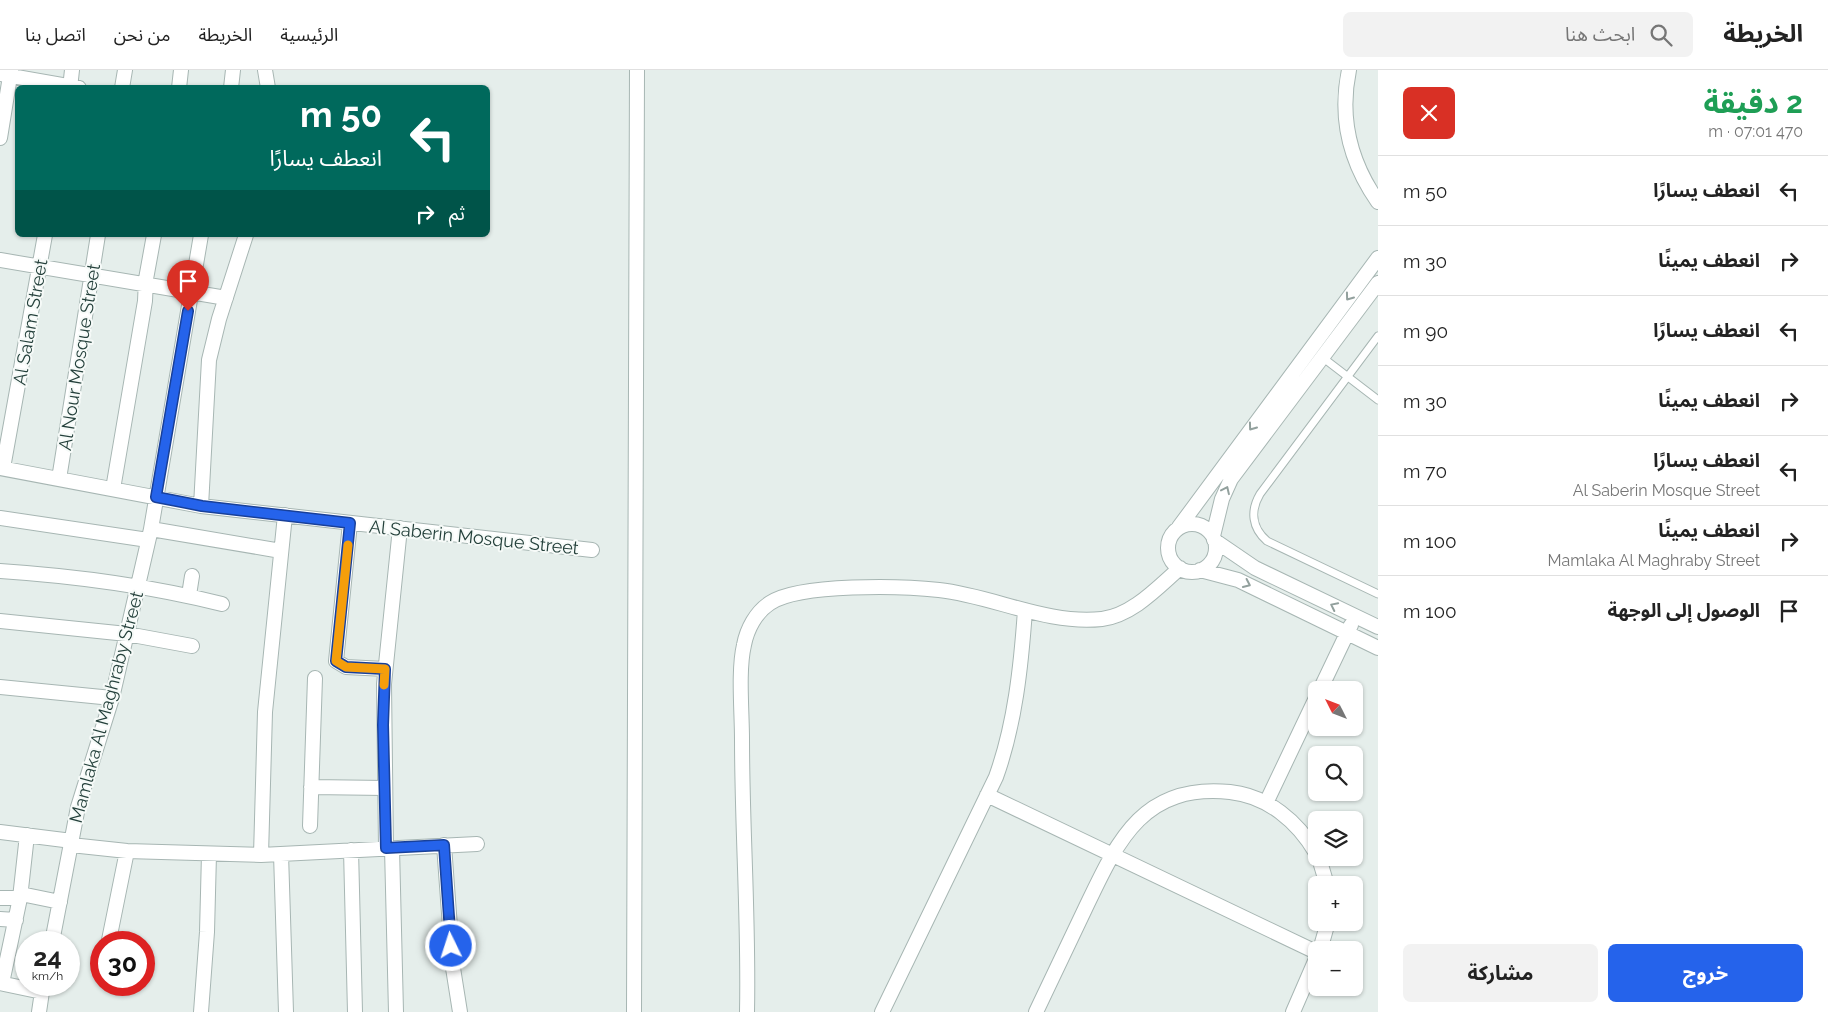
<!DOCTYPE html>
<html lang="ar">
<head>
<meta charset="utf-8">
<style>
	:root { --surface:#fff; --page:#f2f2f2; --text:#222; --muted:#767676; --line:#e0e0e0; --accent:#2563eb }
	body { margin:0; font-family:Raleway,"Noto Sans Arabic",sans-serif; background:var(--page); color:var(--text); direction:rtl; height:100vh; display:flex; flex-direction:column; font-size:19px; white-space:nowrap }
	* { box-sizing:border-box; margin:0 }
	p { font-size:16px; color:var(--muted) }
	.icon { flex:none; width:28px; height:28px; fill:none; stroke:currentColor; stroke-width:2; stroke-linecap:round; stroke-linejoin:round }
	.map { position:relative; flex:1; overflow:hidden; direction:ltr }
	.details { display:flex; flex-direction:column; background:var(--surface); width:450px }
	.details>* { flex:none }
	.banner { position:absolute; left:15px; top:15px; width:475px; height:152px; border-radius:8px; box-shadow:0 1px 4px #0004; direction:rtl; background:#00695c; color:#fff; overflow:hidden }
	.needle { width:32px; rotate:312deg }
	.buttons { position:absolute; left:1308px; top:611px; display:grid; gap:10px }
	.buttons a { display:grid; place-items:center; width:55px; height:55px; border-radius:8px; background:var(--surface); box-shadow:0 1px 4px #0004; font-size:25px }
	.speed { position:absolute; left:15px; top:861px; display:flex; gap:10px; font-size:25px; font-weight:700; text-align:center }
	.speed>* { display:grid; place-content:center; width:65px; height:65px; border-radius:50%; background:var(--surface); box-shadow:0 1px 4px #0004; line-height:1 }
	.speed small { font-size:12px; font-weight:400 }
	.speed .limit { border:8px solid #d22; background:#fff; color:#111 }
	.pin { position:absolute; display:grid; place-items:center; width:42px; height:42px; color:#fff; margin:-51px -21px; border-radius:50% 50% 50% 0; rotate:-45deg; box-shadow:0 0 5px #0007 }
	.pin .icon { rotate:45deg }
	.me { position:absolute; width:55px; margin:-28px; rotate:356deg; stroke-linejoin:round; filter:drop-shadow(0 0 4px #0008) }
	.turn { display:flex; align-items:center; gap:18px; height:105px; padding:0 25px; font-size:22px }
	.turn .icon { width:65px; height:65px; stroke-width:2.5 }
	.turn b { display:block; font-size:35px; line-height:42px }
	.then { display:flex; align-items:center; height:48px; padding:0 25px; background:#0003; gap:10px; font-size:19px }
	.round { display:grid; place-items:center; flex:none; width:52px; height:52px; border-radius:8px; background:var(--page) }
	.summary { display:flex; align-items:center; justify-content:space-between; height:85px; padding:0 25px }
	h1 { font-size:30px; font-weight:700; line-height:38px; color:#1e9e55 }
	.action { display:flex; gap:10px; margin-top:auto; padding:10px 25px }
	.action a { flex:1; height:58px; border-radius:8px; background:var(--accent); color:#fff; font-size:20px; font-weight:700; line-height:58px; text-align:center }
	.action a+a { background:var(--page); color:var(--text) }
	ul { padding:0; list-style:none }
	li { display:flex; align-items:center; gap:15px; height:70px; padding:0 25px; border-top:1px solid var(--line) }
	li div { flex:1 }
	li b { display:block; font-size:19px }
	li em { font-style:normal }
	header { display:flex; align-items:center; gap:30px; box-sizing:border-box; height:70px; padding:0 25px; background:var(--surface); border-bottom:1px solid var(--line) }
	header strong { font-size:24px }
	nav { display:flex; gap:28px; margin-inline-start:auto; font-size:18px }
	.search { width:350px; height:45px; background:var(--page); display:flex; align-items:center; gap:12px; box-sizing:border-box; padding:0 18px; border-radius:8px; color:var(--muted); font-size:19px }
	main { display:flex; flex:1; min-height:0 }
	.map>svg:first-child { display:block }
</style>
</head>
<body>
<header>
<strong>الخريطة</strong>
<div class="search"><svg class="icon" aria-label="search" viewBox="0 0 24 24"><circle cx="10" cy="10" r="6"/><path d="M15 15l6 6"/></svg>ابحث هنا</div>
<nav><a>الرئيسية</a><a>الخريطة</a><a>من نحن</a><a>اتصل بنا</a></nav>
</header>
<main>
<section class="details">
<div class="summary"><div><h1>2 دقيقة</h1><p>470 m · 07:01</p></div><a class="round" style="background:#d93025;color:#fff"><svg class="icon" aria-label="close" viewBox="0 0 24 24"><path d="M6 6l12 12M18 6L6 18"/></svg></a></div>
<ul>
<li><svg class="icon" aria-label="left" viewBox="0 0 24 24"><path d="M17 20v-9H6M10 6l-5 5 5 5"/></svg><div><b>انعطف يسارًا</b></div><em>50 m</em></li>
<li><svg class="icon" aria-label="right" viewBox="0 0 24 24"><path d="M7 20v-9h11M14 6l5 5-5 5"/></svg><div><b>انعطف يمينًا</b></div><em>30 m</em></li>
<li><svg class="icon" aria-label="left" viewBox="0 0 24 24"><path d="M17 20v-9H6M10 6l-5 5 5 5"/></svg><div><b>انعطف يسارًا</b></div><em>90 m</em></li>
<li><svg class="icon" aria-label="right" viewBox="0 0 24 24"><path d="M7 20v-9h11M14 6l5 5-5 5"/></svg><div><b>انعطف يمينًا</b></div><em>30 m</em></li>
<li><svg class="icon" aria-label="left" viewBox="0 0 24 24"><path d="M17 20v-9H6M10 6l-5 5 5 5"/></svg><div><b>انعطف يسارًا</b><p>Al Saberin Mosque Street</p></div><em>70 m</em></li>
<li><svg class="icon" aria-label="right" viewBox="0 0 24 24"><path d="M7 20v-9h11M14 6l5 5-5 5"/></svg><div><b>انعطف يمينًا</b><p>Mamlaka Al Maghraby Street</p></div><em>100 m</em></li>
<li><svg class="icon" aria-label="arrive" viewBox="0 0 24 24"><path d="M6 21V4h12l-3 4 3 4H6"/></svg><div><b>الوصول إلى الوجهة</b></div><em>100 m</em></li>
</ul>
<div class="action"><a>خروج</a><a>مشاركة</a></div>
</section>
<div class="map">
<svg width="1378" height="942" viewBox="0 0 1378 942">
	<rect width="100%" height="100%" fill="#e5eeeb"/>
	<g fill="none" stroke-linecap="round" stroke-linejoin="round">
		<g stroke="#a7b6b3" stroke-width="9">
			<path id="lane" d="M1378,266l-118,158c-10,17 -8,34 7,47l111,53
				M1322,287l56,43"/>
		</g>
		<g stroke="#a7b6b3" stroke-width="16">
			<path id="street" d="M265,0l3,18
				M1349,0c-10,48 1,92 29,132
				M0,4l79,14
				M70,18l2,-18
				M122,18l3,-18
				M179,18l2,-18
				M231,18l2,-18
				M0,68l11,-68
				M0,190l226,38
				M0,398l201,38 391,44
				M3,398l42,-233
				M59,409l39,-244
				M113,419l32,-188 1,-22 8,-44
				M201,436l8,-146 10,-41 27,-84
				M0,448l148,22
				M350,453l-14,138 10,6 39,2
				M1168 478a24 24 0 1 1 48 0a24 24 0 1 1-48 0Z
				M1179,457l199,-269
				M151,459l130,22
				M1213,466l9,-37 9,-20 147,-196
				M1214,470l41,28 123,59
				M1200,500l38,10 140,68
				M0,501c75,5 150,15 222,33
				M189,525l3,-19
				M0,551l127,13 65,12
				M0,617l112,11
				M1320,620l31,-65
				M311,717l74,1
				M987,725l329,157
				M1266,733l50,-105
				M310,756l5,-148
				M0,762l72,9
				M71,775l56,6 134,4 216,-11
				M444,775l9,123 7,44
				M386,778l-2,-164 16,-156
				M392,778l4,164
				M351,780l4,162
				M281,784l5,158
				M261,785l4,-143 20,-197
				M1319,788l8,27
				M21,824l39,8
				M0,828h20
				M0,849l16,1
				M109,870l18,-89
				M52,872l26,-135 34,-109 39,-169 50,-294
				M1320,880l8,-28
				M0,913l42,9
				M2,913l18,-85 7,-63
				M39,942l4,-27
				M201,942l6,-80 2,-78
				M634,942l3,-942
				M747,942c2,-91 -5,-182 -5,-273 0,-27 -4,-69 2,-94 3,-16 12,-33 26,-42 30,-20 133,-17 169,-13 55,6 107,35 163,29 31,-4 56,-32 78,-51
				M882,942l114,-235c19,-53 25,-110 29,-167
				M1036,942c16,-34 32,-68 49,-103 32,-67 57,-126 145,-117 38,4 68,30 86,61
				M1293,942l23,-53"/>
		</g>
		<use href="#lane" stroke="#fff" stroke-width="7"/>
		<use href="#street" stroke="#fff" stroke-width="14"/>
	</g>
	<defs><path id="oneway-chevron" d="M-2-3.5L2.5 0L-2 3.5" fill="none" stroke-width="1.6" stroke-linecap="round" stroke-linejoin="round" transform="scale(1.25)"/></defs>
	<g stroke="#92a09d">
		<use href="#oneway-chevron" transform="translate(1349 227) rotate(126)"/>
		<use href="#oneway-chevron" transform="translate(1252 357) rotate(126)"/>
		<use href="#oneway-chevron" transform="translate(1226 420) rotate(-65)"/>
		<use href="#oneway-chevron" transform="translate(1247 514) rotate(25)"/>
		<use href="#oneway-chevron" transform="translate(1334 536) rotate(-154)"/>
	</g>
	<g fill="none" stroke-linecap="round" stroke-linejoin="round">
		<g stroke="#184099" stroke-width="12">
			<path id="route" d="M188,241l-32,186 46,9 148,17 -14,138 10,6 39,2 -2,56 3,123 58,-3 7,101"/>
		</g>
		<use href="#route" stroke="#2563eb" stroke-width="9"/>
		<path stroke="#f59e0b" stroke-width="9" d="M348,475l-12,116 10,6 39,2 -1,16"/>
	</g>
	<g text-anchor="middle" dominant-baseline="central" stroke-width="4" stroke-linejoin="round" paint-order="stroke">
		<g font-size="18" fill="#24403b" stroke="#f6faf8">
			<text transform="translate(30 252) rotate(-80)">Al Salam Street</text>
			<text transform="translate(79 287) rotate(-81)">Al Nour Mosque Street</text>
			<text transform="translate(474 467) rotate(6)">Al Saberin Mosque Street</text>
			<text transform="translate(106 637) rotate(-75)">Mamlaka Al Maghraby Street</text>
		</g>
	</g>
</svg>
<div class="buttons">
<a><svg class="needle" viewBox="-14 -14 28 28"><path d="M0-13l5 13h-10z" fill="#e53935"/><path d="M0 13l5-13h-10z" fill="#767676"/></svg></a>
<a><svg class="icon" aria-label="search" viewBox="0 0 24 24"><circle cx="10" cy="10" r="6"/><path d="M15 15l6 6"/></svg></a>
<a><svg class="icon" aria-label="layers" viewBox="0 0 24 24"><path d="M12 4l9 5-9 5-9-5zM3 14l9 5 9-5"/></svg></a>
<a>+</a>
<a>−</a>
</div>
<div class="speed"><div>24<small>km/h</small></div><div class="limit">30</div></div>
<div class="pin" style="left:188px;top:241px;background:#d93025"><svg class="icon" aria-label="arrive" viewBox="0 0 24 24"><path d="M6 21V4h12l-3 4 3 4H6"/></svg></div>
<svg class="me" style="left:451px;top:876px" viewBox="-20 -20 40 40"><circle r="17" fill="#2563eb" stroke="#fff" stroke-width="3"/><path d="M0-11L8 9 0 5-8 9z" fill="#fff"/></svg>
<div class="banner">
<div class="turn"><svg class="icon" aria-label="left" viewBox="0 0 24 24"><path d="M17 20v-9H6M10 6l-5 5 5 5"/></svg><div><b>50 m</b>انعطف يسارًا</div></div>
<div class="then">ثم<svg class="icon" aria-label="right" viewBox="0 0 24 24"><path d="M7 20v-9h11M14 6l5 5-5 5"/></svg></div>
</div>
</div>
</main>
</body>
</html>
